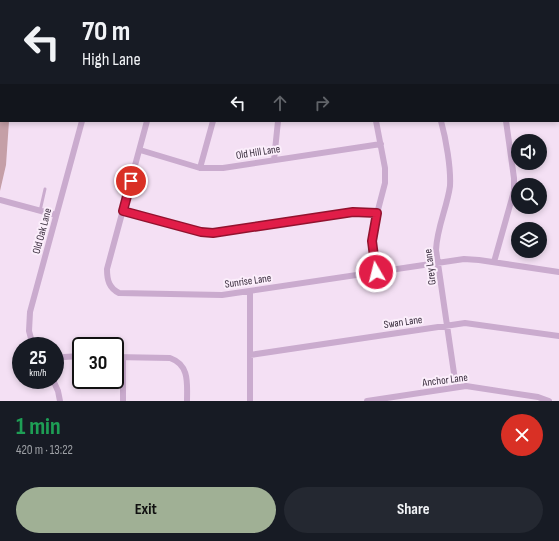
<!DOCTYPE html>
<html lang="en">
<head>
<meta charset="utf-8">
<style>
	:root { --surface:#171b24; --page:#242831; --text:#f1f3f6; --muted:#9ea1a6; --accent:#a0b095 }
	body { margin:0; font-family:"Sofia Sans Condensed",sans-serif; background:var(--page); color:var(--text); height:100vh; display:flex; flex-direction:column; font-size:15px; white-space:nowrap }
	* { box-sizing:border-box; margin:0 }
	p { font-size:13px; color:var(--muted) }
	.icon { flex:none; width:22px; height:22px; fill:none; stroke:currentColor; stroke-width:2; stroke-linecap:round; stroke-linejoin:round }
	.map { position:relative; height:401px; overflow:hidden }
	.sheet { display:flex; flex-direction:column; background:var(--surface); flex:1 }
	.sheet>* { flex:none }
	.banner { position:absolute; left:0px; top:0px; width:559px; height:122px; box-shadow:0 2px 6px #0003; background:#171b24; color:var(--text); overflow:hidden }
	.fabs { position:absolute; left:511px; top:134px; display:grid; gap:8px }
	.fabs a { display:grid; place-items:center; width:36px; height:36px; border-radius:50%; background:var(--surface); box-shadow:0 2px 6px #0003; font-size:20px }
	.speed { position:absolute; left:12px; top:337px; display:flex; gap:8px; font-size:20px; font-weight:700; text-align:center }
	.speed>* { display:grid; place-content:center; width:52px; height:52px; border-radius:50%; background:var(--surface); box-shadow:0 2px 6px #0003; line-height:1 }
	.speed small { font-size:10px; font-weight:400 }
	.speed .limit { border:2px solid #111; border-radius:6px; background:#fff; color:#111 }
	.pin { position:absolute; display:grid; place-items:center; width:34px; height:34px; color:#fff; margin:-17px; border:2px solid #fff; border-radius:50%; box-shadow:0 1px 4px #0007 }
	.me { position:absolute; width:44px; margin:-22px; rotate:352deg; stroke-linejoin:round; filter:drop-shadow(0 0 3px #0008) }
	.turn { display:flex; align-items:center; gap:14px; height:84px; padding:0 16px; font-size:18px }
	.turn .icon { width:52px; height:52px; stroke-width:2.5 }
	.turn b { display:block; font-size:28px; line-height:34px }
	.lanes { display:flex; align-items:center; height:38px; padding:0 16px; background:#0003; justify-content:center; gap:20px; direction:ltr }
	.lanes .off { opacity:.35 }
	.round { display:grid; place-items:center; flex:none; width:42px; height:42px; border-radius:21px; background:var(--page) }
	.summary { display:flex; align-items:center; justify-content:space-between; height:68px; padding:0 16px }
	h1 { font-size:24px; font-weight:700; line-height:30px; color:#1e9e55 }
	.cta { display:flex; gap:8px; margin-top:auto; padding:8px 16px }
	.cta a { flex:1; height:46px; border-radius:24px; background:var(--accent); color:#111; font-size:16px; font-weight:700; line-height:46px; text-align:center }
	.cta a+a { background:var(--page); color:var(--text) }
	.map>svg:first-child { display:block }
</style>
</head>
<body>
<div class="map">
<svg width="559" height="401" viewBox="0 0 559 401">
	<rect width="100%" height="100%" fill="#f4e0f4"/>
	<path fill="#c59fa7" d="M0,5l1,116h8l-3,44 -6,26z"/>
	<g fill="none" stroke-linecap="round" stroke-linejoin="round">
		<path stroke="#caabce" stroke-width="3" d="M40,211l5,-22"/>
		<path stroke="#caabce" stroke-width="6" d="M49,1v-1
			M115,1v-1
			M180,1v-1
			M246,1v-1
			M311,1v-1
			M432,1v-1
			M545,1l1,-1
			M0,3h1
			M558,85l1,1
			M147,121l-40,148c0,11 2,19 12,24l103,2 242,-36 15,1 80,12
			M441,121c5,18 10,47 9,65 -3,22 -13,41 -14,64l20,137
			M140,150l60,18h23l158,-24
			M274,160l4,-39
			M200,168l13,-47
			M0,200l56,15
			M123,211l71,20 19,2 140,-21 24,1
			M494,262l20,-71v-13l-8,-57
			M376,272l-4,-31 1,-12 12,-46v-15l-9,-47
			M250,291v110
			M33,346l-4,-15 1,-19 52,-191
			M250,355l215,-32 94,13
			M115,357l55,1c20,7 17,26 17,43
			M123,357v44
			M55,360l9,-3 17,-1
			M53,380l5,11 2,10
			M367,401l99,-15 72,11 11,4"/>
	</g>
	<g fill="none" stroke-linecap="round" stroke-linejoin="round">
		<g stroke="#92132f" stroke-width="10">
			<path id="route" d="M131,181l-8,30 78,21 12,1 140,-21 24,1 -5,28 4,31"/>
		</g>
		<use href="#route" stroke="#e11d48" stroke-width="7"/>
	</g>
	<g text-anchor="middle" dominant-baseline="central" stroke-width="4" stroke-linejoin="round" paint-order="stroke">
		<g font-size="11" fill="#372b3b" stroke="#fbeefb">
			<text transform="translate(258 152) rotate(-9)">Old Hill Lane</text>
			<text transform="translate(42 231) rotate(-75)">Old Oak Lane</text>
			<text transform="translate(430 267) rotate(-97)">Grey Lane</text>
			<text transform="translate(248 281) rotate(-8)">Sunrise Lane</text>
			<text transform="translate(403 322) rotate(-8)">Swan Lane</text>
			<text transform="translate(445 380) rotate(-7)">Anchor Lane</text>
		</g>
	</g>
</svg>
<div class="fabs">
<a><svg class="icon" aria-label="sound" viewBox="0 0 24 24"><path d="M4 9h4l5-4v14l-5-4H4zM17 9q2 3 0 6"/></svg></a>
<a><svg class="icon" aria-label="search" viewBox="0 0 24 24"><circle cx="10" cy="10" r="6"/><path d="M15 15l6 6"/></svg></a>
<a><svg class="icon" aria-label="layers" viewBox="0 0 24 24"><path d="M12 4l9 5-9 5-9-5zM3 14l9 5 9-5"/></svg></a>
</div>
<div class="speed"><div>25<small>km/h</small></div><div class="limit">30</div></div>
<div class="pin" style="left:131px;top:181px;background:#d93025"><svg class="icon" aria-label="arrive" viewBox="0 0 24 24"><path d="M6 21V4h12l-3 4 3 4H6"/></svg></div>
<svg class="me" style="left:376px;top:272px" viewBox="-20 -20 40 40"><circle r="17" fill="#e11d48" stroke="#fff" stroke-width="3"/><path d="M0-11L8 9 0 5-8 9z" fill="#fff"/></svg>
<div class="banner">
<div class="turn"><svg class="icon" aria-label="left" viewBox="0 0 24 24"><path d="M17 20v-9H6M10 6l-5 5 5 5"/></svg><div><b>70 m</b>High Lane</div></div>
<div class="lanes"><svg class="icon" aria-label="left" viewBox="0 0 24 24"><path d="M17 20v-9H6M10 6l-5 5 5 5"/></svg><svg class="icon off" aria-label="ahead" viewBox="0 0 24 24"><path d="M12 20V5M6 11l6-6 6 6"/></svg><svg class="icon off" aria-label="right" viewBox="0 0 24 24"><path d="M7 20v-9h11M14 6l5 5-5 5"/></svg></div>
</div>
</div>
<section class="sheet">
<div class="summary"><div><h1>1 min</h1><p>420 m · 13:22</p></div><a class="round" style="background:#d93025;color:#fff"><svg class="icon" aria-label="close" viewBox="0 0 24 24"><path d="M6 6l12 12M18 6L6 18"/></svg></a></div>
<div class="cta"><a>Exit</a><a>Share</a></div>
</section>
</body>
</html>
